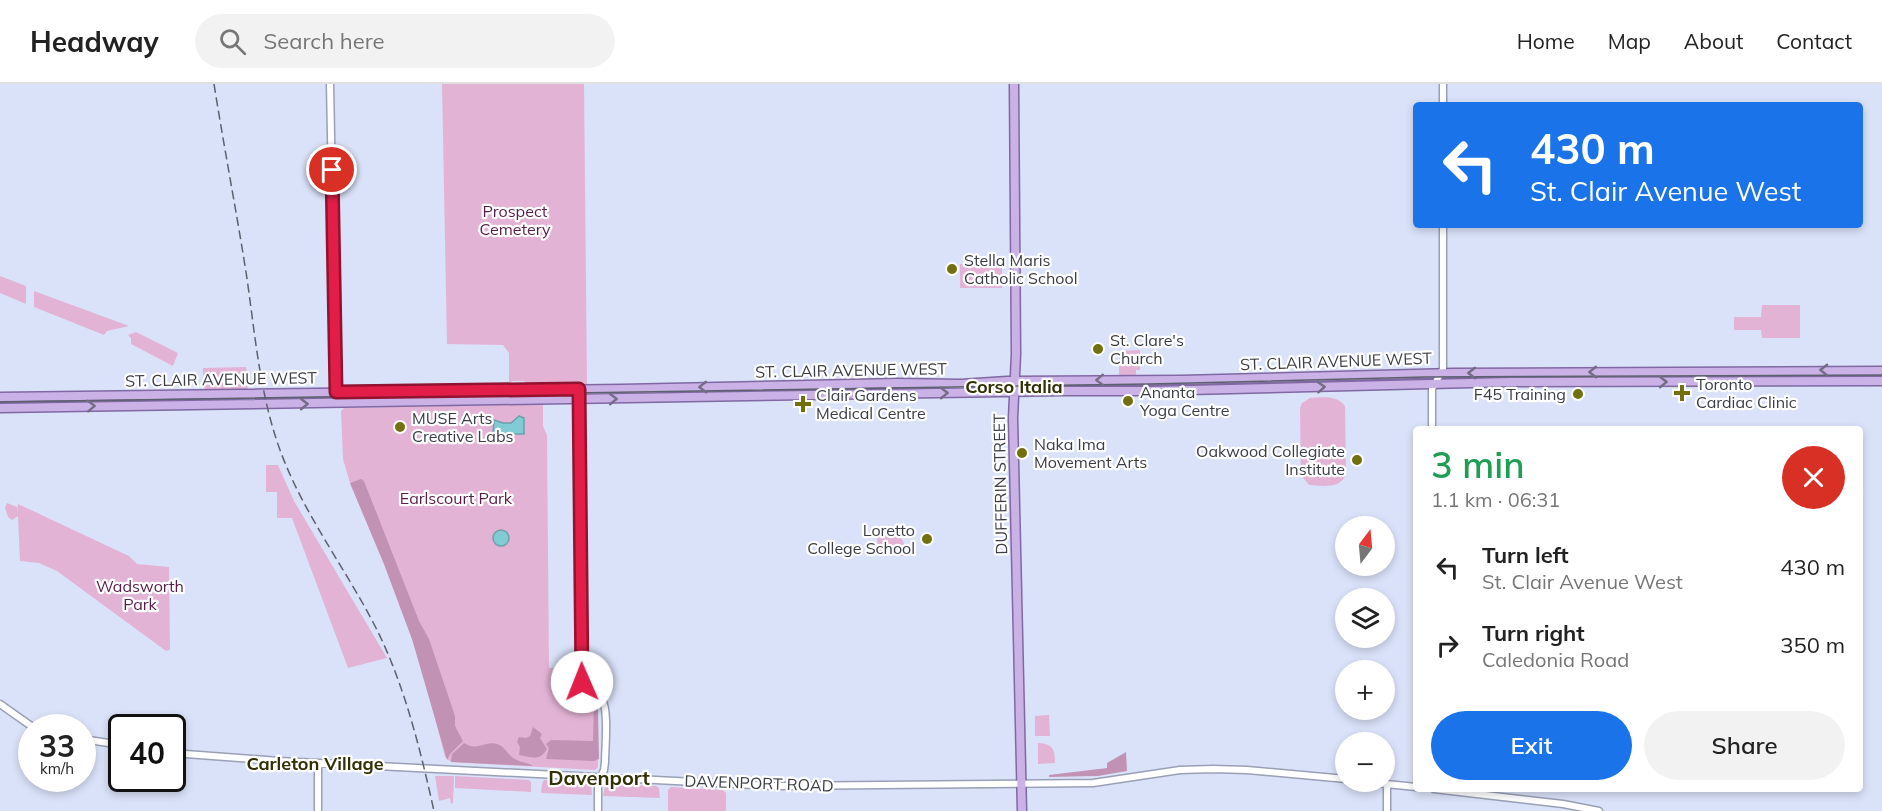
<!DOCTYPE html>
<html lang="en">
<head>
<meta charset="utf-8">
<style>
	:root { --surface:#fff; --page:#f2f2f2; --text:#222; --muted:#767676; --line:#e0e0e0; --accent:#1a73e8 }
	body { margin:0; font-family:Mulish,sans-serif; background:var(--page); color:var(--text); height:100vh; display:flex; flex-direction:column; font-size:22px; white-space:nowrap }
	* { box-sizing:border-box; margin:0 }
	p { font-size:20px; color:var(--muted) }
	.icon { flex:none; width:33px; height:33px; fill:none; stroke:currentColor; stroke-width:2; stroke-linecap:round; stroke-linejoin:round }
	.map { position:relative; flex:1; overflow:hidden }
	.drawer { position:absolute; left:1413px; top:342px; width:450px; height:366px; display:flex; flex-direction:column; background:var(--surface); border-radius:6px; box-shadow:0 3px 9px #0003 }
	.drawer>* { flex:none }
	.banner { position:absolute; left:1413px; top:18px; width:450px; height:126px; border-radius:6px; box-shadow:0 3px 9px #0003; background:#1a73e8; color:#fff; overflow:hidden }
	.needle { width:39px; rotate:16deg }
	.fabs { position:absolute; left:1335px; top:432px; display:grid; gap:12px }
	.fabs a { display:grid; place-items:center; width:60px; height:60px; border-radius:50%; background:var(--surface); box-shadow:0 3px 9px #0003; font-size:30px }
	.speed { position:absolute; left:18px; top:630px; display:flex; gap:12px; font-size:30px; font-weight:700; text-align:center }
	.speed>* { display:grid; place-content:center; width:78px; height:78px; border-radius:50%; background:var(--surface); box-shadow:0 3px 9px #0003; line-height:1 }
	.speed small { font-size:15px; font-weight:400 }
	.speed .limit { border:3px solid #111; border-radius:9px; background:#fff; color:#111 }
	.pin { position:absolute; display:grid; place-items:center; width:51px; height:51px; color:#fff; margin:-26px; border:3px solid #fff; border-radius:50%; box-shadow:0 2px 6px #0007 }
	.me { position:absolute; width:66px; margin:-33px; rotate:359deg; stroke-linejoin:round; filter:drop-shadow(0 0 4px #0008) }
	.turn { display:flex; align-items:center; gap:21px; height:126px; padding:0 18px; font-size:27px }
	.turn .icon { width:78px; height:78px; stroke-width:2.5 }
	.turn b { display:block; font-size:42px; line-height:51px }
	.round { display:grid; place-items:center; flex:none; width:63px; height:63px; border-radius:32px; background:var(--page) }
	.overview { display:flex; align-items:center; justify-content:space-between; height:102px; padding:0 18px }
	h1 { font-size:36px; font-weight:600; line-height:45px; color:#1e9e55 }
	.primary-button { display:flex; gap:12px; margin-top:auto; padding:12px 18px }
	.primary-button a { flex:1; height:69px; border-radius:36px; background:var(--accent); color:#fff; font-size:24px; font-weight:600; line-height:69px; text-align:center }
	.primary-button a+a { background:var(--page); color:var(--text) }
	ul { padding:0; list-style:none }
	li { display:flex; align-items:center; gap:18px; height:78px; padding:0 18px }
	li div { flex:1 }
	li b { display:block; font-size:22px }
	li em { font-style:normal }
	header { display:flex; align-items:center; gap:36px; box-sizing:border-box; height:84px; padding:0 30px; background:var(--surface); border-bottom:2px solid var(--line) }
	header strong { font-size:28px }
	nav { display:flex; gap:33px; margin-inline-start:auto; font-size:21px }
	.search { width:420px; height:54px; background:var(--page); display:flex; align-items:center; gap:15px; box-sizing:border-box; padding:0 21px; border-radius:33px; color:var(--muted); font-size:22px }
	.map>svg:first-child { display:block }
</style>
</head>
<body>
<header>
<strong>Headway</strong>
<div class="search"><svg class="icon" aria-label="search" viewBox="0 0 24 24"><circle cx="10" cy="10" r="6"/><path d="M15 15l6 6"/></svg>Search here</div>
<nav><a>Home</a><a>Map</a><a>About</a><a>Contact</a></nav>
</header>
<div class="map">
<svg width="1882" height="727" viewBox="0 0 1882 727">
	<rect width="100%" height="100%" fill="#dae2f9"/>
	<path fill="#e3b3d5" d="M442,0h142l3,300h-61l-2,-3h-12l-3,4v-32l-6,-8 -56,-1z
		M960,180h42v24h-42z
		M0,192l26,10v18l-26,-11z
		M34,207l95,35 -22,5 -3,4 -70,-28z
		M1762,221h38v33h-38l-1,-8h-27v-13h27z
		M136,248l42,21 -5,13 -42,-22v-6l-3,-3z
		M1140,266v20h-4v5h-17v-24z
		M246,283l2,23h-42l-2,-2 -1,-20z
		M1310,314c12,-1 28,-3 35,8l1,68c-5,15 -23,12 -37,11l-8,-10 -1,-67 2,-5z
		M543,320v22l4,9 2,233h27v18l2,7 16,7 3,5 1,62 -3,3 -144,-8 -6,-5 -21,-82 -12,-36 -28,-75 -34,-81 -7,-24 -2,-48 3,-3z
		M266,381h12l16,36 93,157 -39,10 -56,-150h-15v-26h-11z
		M7,419l10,4v5l1,-8 111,52 8,8 32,3 1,83 -4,1 -109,-80 -18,-8 -19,-2 -2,-45 -6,4 -4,-3 -3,-9z
		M885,446c16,4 21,10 20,26l-27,-1 -1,-22z
		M1049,631l1,21h-15v-20z
		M1038,659c15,1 17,6 17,20l-17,1z
		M435,692h19l-1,27 -2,1 -1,-6 -11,3z
		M455,692l74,4 2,2v10l-76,-4z
		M544,696l44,2 3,2 1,11 -51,-2 1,-9z
		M608,700l48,2 3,2 1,10 -57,-2 2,-10z
		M671,703l52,3 3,3v18h-58v-21z"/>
	<path fill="#c292b5" d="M361,395l3,2 55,140 10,18 26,77v10l8,15 -13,13 -3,6 -35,-121 -28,-75 -34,-81z
		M594,616l4,8 1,51 -5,2 -48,-2 3,-11 -3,-4 5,-4 42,1z
		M533,643l9,7 -2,4 7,11c-8,13 -15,8 -28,6l1,-8 -3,-5 2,-5 7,1 4,-2z
		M464,659c13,9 21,-3 33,1 8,2 11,12 18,15 6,4 13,3 18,7l-82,-4 1,-8z
		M1126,668l1,19 -29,5 -49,1v-2l58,-7v-5z"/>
	<path fill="#81cbd4" stroke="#6ca0a9" stroke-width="1.5" d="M519,332l5,2v16h-31l1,-14 9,3h8z
		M493 454a8 8 0 1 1 16 0a8 8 0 1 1-16 0Z"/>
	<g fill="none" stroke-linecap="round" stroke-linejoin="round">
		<g stroke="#99a0b6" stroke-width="9">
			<path id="minor" d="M330,0l6,308
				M1443,21v-21
				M579,311l3,289 3,7c6,2 13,3 17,9 7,9 3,49 3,62l-1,8 -6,14v27
				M1432,345v-40l11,-20v-144
				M0,620l34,24
				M82,655l40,6
				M172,669l107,8 495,25 319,-3 87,-13 33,-1 34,1 99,9
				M318,679v48
				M1366,698l50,5
				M1387,700v27
				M1434,705l129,15 36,7"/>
		</g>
		<g stroke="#8068a3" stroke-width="11">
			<path id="major" d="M1014,0l2,270 -3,64 9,393
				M0,313l622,-8 275,-6 64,1 46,-3 174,-1 272,-7 429,-2
				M0,324l1063,-17h86l362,-9 371,-1"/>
		</g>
		<use href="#minor" stroke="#fff" stroke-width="6"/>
		<use href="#major" stroke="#cab2e6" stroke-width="8"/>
		<path stroke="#5d616d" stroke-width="1.5" d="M0,318l1149,-18 276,-7 457,-2"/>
		<path stroke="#5d616d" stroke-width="1.5" stroke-dasharray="9 4.5" stroke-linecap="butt" d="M214,0c10,63 22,125 32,188 9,60 13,120 34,178 23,63 64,116 95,176 29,57 45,122 59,185"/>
	</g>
	<defs><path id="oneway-chevron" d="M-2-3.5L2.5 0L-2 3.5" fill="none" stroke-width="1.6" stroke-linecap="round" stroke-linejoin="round" transform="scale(1.5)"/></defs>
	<g stroke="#746c86">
		<use href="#oneway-chevron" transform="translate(1824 286) rotate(-179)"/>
		<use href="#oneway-chevron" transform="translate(1593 288) rotate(179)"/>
		<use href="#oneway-chevron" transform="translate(1472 289) rotate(-180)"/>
		<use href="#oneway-chevron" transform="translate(1100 296) rotate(178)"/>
		<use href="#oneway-chevron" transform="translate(1663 298) rotate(-1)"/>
		<use href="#oneway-chevron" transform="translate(703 303) rotate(179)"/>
		<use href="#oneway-chevron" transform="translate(1321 303) rotate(-4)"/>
		<use href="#oneway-chevron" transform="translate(944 309) rotate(-1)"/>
		<use href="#oneway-chevron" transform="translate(613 315) rotate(-1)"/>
		<use href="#oneway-chevron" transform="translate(304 320) rotate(-1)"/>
		<use href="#oneway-chevron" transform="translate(91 322) rotate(-2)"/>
	</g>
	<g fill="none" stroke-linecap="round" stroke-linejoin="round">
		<g stroke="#92132f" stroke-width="15">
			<path id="route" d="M332,86l4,222 243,-3 3,293"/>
		</g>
		<use href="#route" stroke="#e11d48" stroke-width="10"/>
	</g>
	<g fill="#726f0f" stroke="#fff" stroke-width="2">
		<circle cx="952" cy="185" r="6"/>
		<circle cx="1098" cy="265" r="6"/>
		<path d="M1679 300h6v6h6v6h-6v6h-6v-6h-6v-6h6z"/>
		<circle cx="1578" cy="310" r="6"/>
		<circle cx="1128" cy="317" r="6"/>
		<path d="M800 311h6v6h6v6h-6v6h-6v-6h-6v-6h6z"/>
		<circle cx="400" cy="343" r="6"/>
		<circle cx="1022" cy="369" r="6"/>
		<circle cx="1357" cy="376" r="6"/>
		<circle cx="927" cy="455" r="6"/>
	</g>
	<g text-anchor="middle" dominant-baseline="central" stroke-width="4.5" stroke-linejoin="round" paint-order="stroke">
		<g font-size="16" fill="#581e4b" stroke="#fff">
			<text x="515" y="127">Prospect<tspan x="515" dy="18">Cemetery</tspan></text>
			<text x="456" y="414">Earlscourt Park</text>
			<text x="140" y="502">Wadsworth<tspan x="140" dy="18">Park</tspan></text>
		</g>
		<g font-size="16" fill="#3a3d46" stroke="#fff" text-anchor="start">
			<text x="964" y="176">Stella Maris<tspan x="964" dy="18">Catholic School</tspan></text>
			<text x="1110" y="256">St. Clare's<tspan x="1110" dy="18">Church</tspan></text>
			<text x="1696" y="300">Toronto<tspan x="1696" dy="18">Cardiac Clinic</tspan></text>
			<text x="1140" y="308">Ananta<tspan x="1140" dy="18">Yoga Centre</tspan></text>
			<text x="1566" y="310" text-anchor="end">F45 Training</text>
			<text x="816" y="311">Clair Gardens<tspan x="816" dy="18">Medical Centre</tspan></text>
			<text x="412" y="334">MUSE Arts<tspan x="412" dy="18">Creative Labs</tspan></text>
			<text x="1034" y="360">Naka Ima<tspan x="1034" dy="18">Movement Arts</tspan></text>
			<text x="1345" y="367" text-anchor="end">Oakwood Collegiate<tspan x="1345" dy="18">Institute</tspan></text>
			<text x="915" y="446" text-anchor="end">Loretto<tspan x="915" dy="18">College School</tspan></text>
		</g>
		<g font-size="16" fill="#3a3d46" stroke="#fff">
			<text transform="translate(1336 277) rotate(-2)">ST. CLAIR AVENUE WEST</text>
			<text transform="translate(851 286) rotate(-1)">ST. CLAIR AVENUE WEST</text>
			<text transform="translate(221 295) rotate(-1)">ST. CLAIR AVENUE WEST</text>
			<text transform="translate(1000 400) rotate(-91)">DUFFERIN STREET</text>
			<text transform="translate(759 699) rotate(2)">DAVENPORT ROAD</text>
		</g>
		<g font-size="18" font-weight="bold" fill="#313005" stroke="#fff">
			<text x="1014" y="302">Corso Italia</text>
			<text x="315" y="679">Carleton Village</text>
		</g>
		<g font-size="20" font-weight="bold" fill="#313005" stroke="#fff">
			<text x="599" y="693">Davenport</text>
		</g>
	</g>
</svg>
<div class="fabs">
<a><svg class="needle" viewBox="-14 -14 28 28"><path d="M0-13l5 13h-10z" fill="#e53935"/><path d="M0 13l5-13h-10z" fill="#767676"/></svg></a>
<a><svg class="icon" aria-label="layers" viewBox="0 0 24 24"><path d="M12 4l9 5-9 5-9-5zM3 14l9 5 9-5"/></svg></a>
<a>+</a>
<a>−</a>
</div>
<div class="speed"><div>33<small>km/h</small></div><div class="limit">40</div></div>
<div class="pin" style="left:332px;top:86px;background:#d93025"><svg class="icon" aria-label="arrive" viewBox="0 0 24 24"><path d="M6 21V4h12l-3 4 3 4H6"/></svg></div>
<svg class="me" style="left:582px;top:598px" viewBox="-20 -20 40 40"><circle r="19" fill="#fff"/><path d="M0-13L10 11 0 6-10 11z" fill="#e11d48"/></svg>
<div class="banner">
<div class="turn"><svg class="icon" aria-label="left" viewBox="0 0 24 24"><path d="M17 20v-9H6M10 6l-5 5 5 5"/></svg><div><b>430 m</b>St. Clair Avenue West</div></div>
</div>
<section class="drawer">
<div class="overview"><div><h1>3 min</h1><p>1.1 km · 06:31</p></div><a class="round" style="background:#d93025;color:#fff"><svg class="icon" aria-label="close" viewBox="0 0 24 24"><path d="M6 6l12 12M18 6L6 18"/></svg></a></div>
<ul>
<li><svg class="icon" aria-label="left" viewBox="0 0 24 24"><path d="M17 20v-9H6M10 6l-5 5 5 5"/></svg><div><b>Turn left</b><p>St. Clair Avenue West</p></div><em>430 m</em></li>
<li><svg class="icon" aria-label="right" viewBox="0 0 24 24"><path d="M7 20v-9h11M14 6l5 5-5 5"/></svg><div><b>Turn right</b><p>Caledonia Road</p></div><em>350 m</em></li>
</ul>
<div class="primary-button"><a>Exit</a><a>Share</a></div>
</section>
</div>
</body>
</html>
